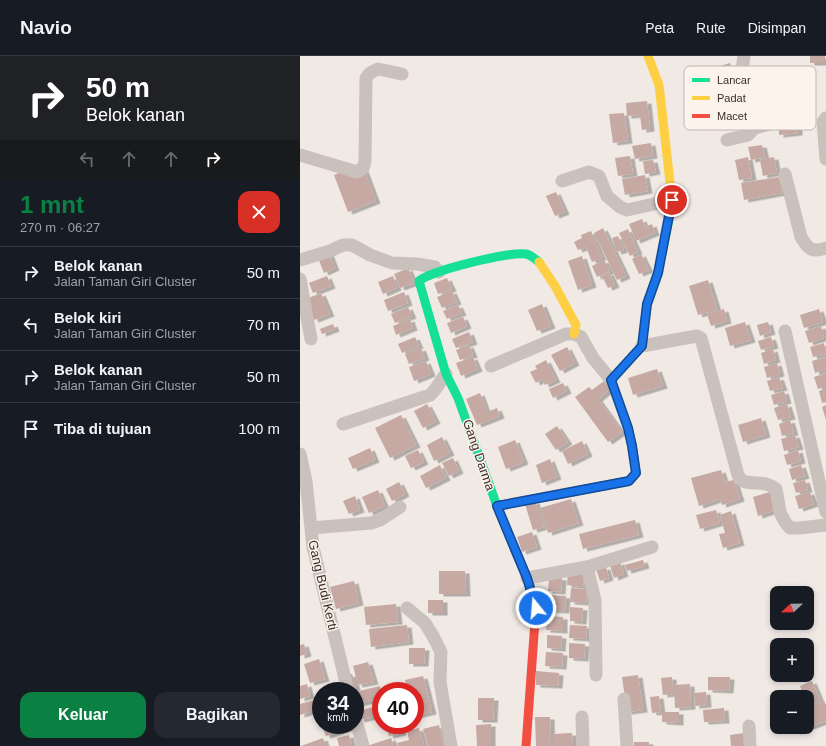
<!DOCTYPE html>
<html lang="id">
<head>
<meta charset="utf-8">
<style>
	:root { --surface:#171b24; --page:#242831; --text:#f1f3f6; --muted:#9ea1a6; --line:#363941; --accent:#0b8043 }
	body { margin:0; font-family:Arial,sans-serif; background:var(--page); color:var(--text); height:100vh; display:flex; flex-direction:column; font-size:15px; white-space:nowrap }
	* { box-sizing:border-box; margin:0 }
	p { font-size:13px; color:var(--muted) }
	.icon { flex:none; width:22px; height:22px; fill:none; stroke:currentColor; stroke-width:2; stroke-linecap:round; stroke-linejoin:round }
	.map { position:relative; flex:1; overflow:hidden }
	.drawer { display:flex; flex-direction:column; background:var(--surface); width:300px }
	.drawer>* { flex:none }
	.banner { background:#202124; color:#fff; overflow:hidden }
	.needle { width:26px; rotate:248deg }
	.buttons { position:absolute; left:470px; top:530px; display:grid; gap:8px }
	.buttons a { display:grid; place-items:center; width:44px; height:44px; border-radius:8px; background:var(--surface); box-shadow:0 2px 6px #0003; font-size:20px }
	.speed { position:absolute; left:12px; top:626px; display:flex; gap:8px; font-size:20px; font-weight:700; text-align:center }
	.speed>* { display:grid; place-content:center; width:52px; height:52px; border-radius:50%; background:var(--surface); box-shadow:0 2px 6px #0003; line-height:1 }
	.speed small { font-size:10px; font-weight:400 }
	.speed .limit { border:6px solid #d22; background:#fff; color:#111 }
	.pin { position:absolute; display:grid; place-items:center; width:34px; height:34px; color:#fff; margin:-17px; border:2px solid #fff; border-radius:50%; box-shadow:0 1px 4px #0007 }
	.me { position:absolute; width:44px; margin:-22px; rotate:343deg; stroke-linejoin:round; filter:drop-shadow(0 0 3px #0008) }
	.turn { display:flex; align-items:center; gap:14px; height:84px; padding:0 20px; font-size:18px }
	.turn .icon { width:52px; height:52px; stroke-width:2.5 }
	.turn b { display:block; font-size:28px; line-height:34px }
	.lanes { display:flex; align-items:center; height:38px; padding:0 20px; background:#0003; justify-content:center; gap:20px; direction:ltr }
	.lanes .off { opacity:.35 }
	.round { display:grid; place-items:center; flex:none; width:42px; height:42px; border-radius:12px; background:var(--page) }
	.head { display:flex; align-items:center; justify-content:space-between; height:68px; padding:0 20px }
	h1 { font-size:24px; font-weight:700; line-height:30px; color:var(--accent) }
	.button { display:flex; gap:8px; margin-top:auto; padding:8px 20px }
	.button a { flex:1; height:46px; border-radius:12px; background:var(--accent); color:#fff; font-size:16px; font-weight:700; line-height:46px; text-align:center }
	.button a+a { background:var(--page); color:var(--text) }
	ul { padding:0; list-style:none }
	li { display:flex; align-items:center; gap:12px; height:52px; padding:0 20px; border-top:1px solid var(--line) }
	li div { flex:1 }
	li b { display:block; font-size:15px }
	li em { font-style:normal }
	header { display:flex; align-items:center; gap:24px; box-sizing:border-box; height:56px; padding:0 20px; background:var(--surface); border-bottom:1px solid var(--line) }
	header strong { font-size:19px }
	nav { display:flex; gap:22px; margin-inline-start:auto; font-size:14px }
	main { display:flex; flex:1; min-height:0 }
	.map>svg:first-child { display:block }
</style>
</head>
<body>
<header>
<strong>Navio</strong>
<nav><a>Peta</a><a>Rute</a><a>Disimpan</a></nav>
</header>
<main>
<section class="drawer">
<div class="banner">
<div class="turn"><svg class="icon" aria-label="right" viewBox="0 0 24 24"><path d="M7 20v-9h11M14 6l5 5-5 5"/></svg><div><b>50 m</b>Belok kanan</div></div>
<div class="lanes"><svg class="icon off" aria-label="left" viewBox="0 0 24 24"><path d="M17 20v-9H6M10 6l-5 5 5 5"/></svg><svg class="icon off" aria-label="ahead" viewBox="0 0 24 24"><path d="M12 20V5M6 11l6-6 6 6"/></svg><svg class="icon off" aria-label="ahead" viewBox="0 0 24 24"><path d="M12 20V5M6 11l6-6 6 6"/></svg><svg class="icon" aria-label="right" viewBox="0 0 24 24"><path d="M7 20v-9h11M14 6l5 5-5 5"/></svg></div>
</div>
<div class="head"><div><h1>1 mnt</h1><p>270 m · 06:27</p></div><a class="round" style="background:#d93025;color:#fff"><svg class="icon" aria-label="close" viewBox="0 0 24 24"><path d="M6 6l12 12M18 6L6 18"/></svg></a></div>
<ul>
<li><svg class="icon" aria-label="right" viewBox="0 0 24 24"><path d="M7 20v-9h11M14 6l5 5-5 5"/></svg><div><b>Belok kanan</b><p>Jalan Taman Giri Cluster</p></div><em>50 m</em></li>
<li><svg class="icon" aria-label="left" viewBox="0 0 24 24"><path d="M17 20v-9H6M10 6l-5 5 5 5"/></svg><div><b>Belok kiri</b><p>Jalan Taman Giri Cluster</p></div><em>70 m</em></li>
<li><svg class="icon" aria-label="right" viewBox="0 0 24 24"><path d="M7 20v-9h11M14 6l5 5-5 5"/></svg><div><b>Belok kanan</b><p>Jalan Taman Giri Cluster</p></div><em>50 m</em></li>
<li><svg class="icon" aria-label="arrive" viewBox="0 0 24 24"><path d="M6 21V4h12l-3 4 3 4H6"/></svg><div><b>Tiba di tujuan</b></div><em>100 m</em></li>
</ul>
<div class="button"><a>Keluar</a><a>Bagikan</a></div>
</section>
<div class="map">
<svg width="526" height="690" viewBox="0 0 526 690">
	<defs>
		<filter id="shadow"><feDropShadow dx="4.5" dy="2.5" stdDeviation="0" flood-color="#0004"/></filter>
	</defs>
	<rect width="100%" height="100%" fill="#f0e9e4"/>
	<path fill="#c6a9a3" filter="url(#shadow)" d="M510,0h15v7h-15z
		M430,7l15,58 -13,4 -2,-6 -16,4 -10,-38 16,-5 -3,-13z
		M347,45l3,28 -8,1 -2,-15 -13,1 -1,-13z
		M324,57l4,28 -15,2 -4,-29z
		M498,67v10l-19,2v-11z
		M351,87l2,13 -18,3 -3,-13z
		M462,89l3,12 -14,3 -3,-13z
		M330,100l3,18 -15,2 -3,-18z
		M448,101l4,21 -13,2 -4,-20z
		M474,101l3,16 -14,3 -3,-16z
		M353,104l3,12 -11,2 -2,-13z
		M62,108l14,37 -28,11 -14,-37z
		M345,119l3,16 -23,4 -3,-16z
		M479,121l3,16 -38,7 -3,-17z
		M256,136l9,20 -10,4 -9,-20z
		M342,163l3,8 7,-3 3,9 -19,8 -7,-17z
		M303,172l23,48 -9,4 -23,-47z
		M328,173l10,23 -8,4 -11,-23z
		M291,175l11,27 -10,4 -6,-15 -8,3 -4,-8 8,-4 -1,-3z
		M318,180l6,14 -7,2 -5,-14z
		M29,197l6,15 -11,5 -6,-15z
		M341,198l8,16 -10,4 -7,-15z
		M282,200l10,29 -14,5 -10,-29z
		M304,204l6,11 -13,6 -5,-11z
		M108,212l6,15 -14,5 -6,-14z
		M309,216l6,13 -7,3 -6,-12z
		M27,220l4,10 -18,7 -4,-10z
		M93,220l4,12 -14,6 -5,-12z
		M147,222l5,11 -14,5 -4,-11z
		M408,224l9,29 -19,6 -9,-29z
		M152,235l5,11 -15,6 -5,-11z
		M104,236l4,11 -20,8 -4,-11z
		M21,237l9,21 -16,6 -8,-21z
		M242,248l9,22 -14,5 -9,-21z
		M158,249l4,8 -15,6 -4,-8z
		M108,251l4,9 -17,7 -4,-9z
		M424,253l3,12 -16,5 -4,-12z
		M519,253l4,13 -19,6 -4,-13z
		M163,261l4,9 -16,7 -4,-10z
		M110,263l3,9 -17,7 -3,-9z
		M445,266l6,18 -21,6 -5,-18z
		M468,266l3,10 -11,4 -3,-11z
		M33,268l2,5 -13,5 -2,-5z
		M521,270l3,12 -15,5 -4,-12z
		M169,276l4,10 -17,6 -4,-9z
		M115,281l4,9 -17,7 -4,-9z
		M471,281l3,9 -13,4 -3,-9z
		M524,287l2,11 -13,3 -3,-10z
		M169,289l4,10 -13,5 -4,-10z
		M267,291l8,16 -15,8 -9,-16z
		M121,292l4,10 -16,6 -4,-10z
		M473,293l3,11 -12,4 -3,-11z
		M173,301l5,12 -17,7 -5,-13z
		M526,301v12l-11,4 -3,-12z
		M246,304l10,20 -11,5 -3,-6 -6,4 -6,-11 7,-3 -2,-3z
		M126,305l5,13 -17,7 -5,-14z
		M477,307l3,11 -13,4 -3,-11z
		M357,313l6,17 -30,9 -5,-17z
		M526,317v13l-8,3 -4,-12z
		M479,321l4,11 -13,3 -3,-10z
		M304,325l6,8 -12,10 24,33 -14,10 -33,-45 14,-10 3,3z
		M263,327l4,8 -14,7 -4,-9z
		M526,333v13l-4,1 -3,-12z
		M484,335l3,10 -13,4 -3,-10z
		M180,337l7,19 10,-4 3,8 -23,9 -11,-26z
		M127,348l9,17 -13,7 -9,-17z
		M487,348l4,13 -13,3 -4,-12z
		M526,349v15l-4,-13z
		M101,359l15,30 -26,13 -15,-30z
		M461,362l5,17 -23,7 -5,-17z
		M490,364l4,13 -12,3 -3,-12z
		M257,370l11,16 -12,8 -11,-16z
		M495,379l4,12 -15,4 -3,-12z
		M142,381l8,16 -16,8 -7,-16z
		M215,384l9,22 -18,7 -8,-22z
		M282,385l6,13 -20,10 -6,-13z
		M70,392l5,12 -22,9 -5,-11z
		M118,394l6,12 -13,6 -6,-12z
		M498,394l3,11 -14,4 -3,-10z
		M153,402l6,13 -10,5 -7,-13z
		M250,403l7,18 -15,6 -6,-18z
		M140,409l6,13 -20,10 -6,-12z
		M501,409l4,11 -13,4 -3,-11z
		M421,414l4,12 9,-2 6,19 -18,6 -2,-6 -21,7 -8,-28z
		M505,424l3,10 -12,3 -3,-10z
		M99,426l6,12 -13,7 -6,-12z
		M78,434l7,16 -16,7 -7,-16z
		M470,436l6,18 -18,6 -5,-19z
		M510,436l4,12 -15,5 -4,-13z
		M55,440l5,14 -11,4 -6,-13z
		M271,443l8,24 -31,10 -8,-25z
		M235,445l9,26 -11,3 -8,-26z
		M416,454l4,13 -20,6 -4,-14z
		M431,455l9,32 -17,5 -4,-14 6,-1 -5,-18z
		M335,464l4,15 -56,14 -4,-15z
		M232,476l5,15 -15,5 -5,-15z
		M343,504l2,6 -18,5 -2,-6z
		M320,506l4,12 -10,4 -4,-13z
		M306,511l3,11 -9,3 -4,-12z
		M139,515h26l1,23h-27z
		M268,516l16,2 -1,13 -16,-2z
		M249,521l13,1 -1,14 -13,-1z
		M54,525l5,22 -23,6 -6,-22z
		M271,532l16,1 -1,14 -16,-1z
		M249,539l17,1 -1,15 -17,-1z
		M128,544h15v13h-15z
		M96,548l2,18 -32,3 -2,-18z
		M270,551l13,1 -1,14 -12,-1z
		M247,560l16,1v14l-17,-1z
		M107,569l2,17 -38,5 -2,-18z
		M270,569l17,1 -1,13 -17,-1z
		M247,579l15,1 -1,13 -14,-1z
		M269,587l16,1 -1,15 -15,-1z
		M4,588l3,10 -7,2v-11z
		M109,592h16l-1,16h-15z
		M246,596l17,1 -1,14 -17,-1z
		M19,603l6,20 -15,4 -6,-19z
		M68,606l6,20 -16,3 -5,-19z
		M236,615l23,2 -1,13 -22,-1z
		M52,618l4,14 -6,1 -4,-14z
		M338,619l5,35 -16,2 -5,-35z
		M123,620l9,36 -17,4v-25h-7l-3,-11z
		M372,621l1,17 -10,1 -2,-17z
		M408,621h22l-1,14 -21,-1z
		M512,625l8,19 -13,5v-8h-3l-4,-11z
		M7,628l3,12 -10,3v-13z
		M390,628l1,23 -16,1 -1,-23z
		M80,630l1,12 -23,6 -3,-12z
		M406,636l1,13 -12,1 -1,-13z
		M359,640l2,16 -9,1 -2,-16z
		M178,642h16l-1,22h-15z
		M14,644l3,10 -17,5v-11z
		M524,645l2,4v16l-31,11 -2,-5h14v-20z
		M81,649v10l-21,5 -2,-9z
		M424,652l1,13 -21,1 -1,-12z
		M362,656h17v11l-17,-1z
		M235,661h15l1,29h-15z
		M191,668v22h-14l-1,-21z
		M33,669h19l1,2 -27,9 -3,-8z
		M86,669h14l2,8 -13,3z
		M139,669l5,21h-16l-5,-17z
		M119,672l5,18h-26l-1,-3 12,-3 -2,-9z
		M272,677l1,13h-20v-12z
		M444,677l1,13h-14l-1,-11z
		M49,679l3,11h-13l-2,-8z
		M23,682l3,8h-25z
		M91,682l3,8h-27z
		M334,686h15v4h-15z"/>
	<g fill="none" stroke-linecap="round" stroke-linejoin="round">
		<path stroke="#cac1bc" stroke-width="13" d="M446,51l41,-9 3,1 1,2 2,15 -1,2 -41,11
			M526,62l-3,4 3,37
			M427,84l21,-5 3,-3 -11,-47 4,-29
			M0,99l57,17 6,-4 2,-6 1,-84 4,-5 8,-4 24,5
			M485,118l16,63c7,12 11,16 25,11
			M262,125l27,-9 10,4 8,20 13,11 7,3 45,-10
			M0,204l30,-9 13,-6h9l18,10 22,8 25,1 18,3 4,5
			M0,223l11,60
			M485,275l41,181
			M342,290l55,-10 4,2 37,137 4,6c13,4 23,-1 34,8 4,17 1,25 14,39h10l26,-3
			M191,310l75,-32h8l7,3 12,21 18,22
			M43,368l87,-29c7,-6 10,-14 16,-21
			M0,398l6,27 7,66 35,144
			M11,472l60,-5 9,-3 20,-13
			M287,511l8,33 1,75
			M227,522l60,-11 65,-20
			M107,552l18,15 8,13 8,16 -1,30 11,64
			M324,643l3,47
			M55,661l8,29
			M282,661l1,29
			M449,670l1,20"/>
		<path stroke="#16e098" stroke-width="9" d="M332,388l-4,-16 -17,-48 31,-34 5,-42 11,-31 11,-54
			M215,494l-18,-44 -39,-108 -12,-24 -27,-93c10,-10 92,-30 107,-27 5,1 9,5 13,8"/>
		<path stroke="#ffcf43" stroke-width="9" d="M348,0l11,29 13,115 -3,19
			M239,206l16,24 21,39 -2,9"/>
		<path stroke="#f24e42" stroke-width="9" d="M197,450l132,-25 7,-8 -4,-29
			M215,494l12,28 9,29 -10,139"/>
	</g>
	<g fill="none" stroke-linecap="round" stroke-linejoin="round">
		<g stroke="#114b97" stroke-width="10">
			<path id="route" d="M236,552l-9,-30 -30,-72 132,-25 7,-8 -4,-27 -4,-18 -17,-48 31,-34 5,-42 11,-31 14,-73"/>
		</g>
		<use href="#route" stroke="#1a73e8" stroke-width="7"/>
	</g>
	<g text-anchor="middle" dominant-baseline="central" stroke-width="3" stroke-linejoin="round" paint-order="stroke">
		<g font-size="13" fill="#3c2d29" stroke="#fcf3ec">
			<text transform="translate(179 399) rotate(71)">Gang Darma</text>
			<text transform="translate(23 529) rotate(77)">Gang Budi Kerti</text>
		</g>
	</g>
	<rect x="384" y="10" width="132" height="64" rx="6" fill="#fcf3ec" stroke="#c2b8b2" stroke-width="1"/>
	<rect x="392" y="22" width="18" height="4" fill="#16e098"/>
	<rect x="392" y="40" width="18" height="4" fill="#ffcf43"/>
	<rect x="392" y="58" width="18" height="4" fill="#f24e42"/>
	<g font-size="11" fill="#3c2d29">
		<text x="417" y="28">Lancar</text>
		<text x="417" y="46">Padat</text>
		<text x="417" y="64">Macet</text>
	</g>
</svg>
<div class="buttons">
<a><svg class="needle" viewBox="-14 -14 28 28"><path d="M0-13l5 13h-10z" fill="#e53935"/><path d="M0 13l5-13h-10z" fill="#9ea1a6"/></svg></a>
<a>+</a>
<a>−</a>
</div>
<div class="speed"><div>34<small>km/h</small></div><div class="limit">40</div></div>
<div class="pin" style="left:372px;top:144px;background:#d93025"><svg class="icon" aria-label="arrive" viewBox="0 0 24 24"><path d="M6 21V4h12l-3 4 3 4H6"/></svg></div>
<svg class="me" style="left:236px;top:552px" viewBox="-20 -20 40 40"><circle r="17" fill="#1a73e8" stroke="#fff" stroke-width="3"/><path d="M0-11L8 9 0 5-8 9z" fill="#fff"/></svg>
</div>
</main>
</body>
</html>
